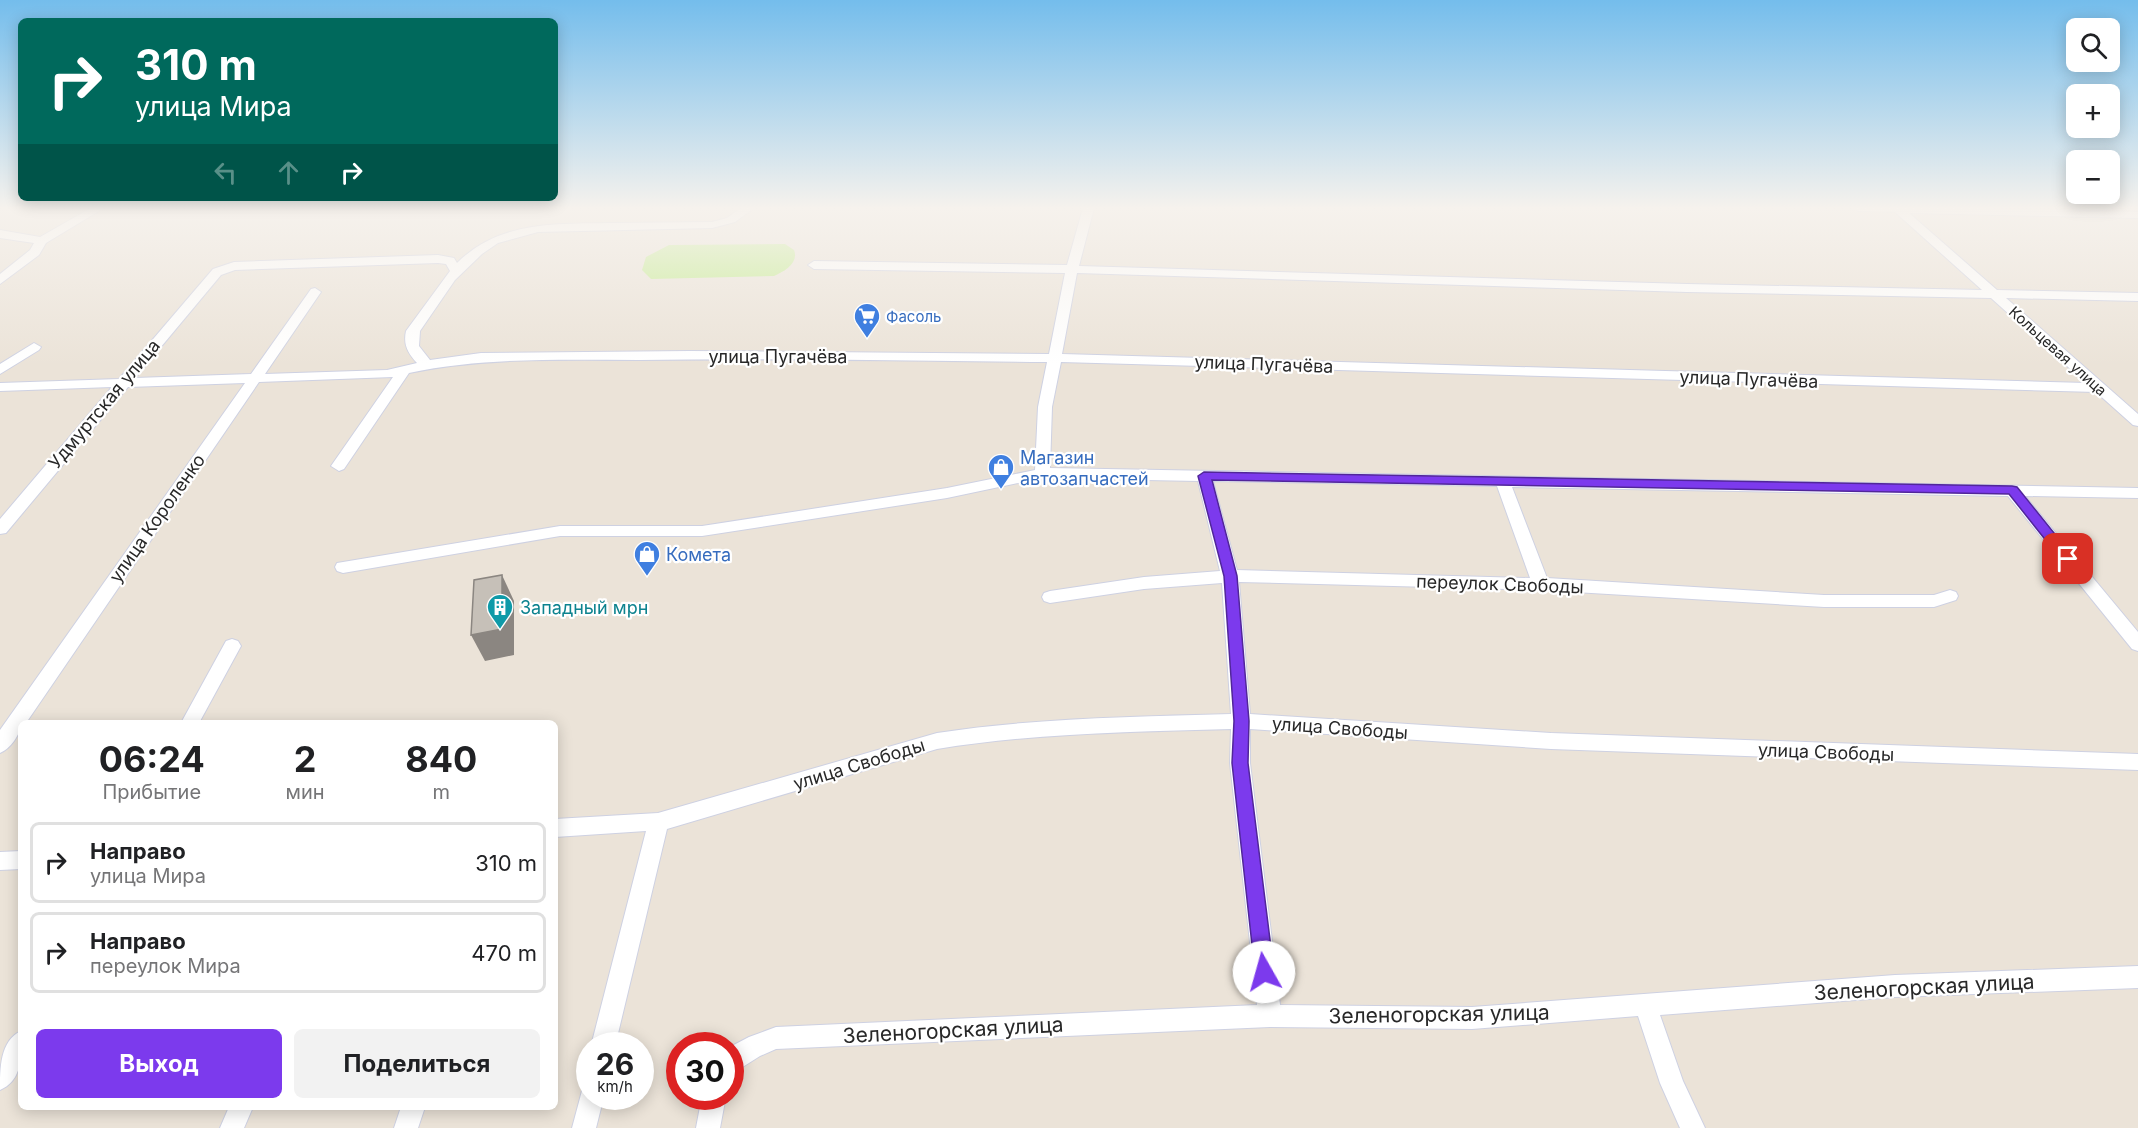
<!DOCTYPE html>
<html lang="ru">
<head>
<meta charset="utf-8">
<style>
	:root { --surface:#fff; --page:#f2f2f2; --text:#202124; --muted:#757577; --line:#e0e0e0; --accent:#7c3aed }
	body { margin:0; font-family:Inter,sans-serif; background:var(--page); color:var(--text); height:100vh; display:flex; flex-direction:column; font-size:22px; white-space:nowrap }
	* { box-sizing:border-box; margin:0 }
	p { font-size:20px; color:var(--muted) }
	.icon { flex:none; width:33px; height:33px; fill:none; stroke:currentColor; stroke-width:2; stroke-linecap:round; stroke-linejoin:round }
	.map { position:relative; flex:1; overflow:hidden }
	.sheet { position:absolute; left:18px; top:720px; width:540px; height:390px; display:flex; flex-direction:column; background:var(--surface); border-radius:9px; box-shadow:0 3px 15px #0003 }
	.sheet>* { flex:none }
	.top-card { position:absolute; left:18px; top:18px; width:540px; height:183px; border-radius:9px; box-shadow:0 3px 15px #0003; background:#00695c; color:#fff; overflow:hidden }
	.controls { position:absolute; left:2066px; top:18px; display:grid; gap:12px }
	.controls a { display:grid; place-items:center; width:54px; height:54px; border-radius:9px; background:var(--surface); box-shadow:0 3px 15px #0003; font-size:30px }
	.speed { position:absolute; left:576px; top:1032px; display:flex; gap:12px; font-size:30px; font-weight:700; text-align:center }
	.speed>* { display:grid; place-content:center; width:78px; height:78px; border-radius:50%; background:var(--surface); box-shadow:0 3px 15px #0003; line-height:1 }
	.speed small { font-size:15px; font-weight:400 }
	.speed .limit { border:9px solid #d22; background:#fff; color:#111 }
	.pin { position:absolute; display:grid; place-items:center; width:51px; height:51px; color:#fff; margin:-26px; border-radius:12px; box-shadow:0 3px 9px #0006 }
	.me { position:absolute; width:66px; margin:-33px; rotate:353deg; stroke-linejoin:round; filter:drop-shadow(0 0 4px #0008) }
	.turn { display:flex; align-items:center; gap:21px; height:126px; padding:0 18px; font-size:27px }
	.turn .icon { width:78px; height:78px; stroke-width:2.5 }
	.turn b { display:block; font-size:42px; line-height:51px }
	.lanes { display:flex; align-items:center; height:57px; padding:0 18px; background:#0003; justify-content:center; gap:30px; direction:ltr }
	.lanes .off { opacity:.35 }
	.eta { display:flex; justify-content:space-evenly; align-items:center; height:102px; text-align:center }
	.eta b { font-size:36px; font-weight:700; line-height:42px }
	.cta { display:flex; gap:12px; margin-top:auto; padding:12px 18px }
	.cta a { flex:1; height:69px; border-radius:9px; background:var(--accent); color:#fff; font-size:24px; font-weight:700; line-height:69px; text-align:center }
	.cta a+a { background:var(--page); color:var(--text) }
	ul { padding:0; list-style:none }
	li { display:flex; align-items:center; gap:18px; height:81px; margin:0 12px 9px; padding:0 6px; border:3px solid var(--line); border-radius:9px }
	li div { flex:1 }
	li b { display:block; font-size:22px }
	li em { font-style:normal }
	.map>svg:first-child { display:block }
</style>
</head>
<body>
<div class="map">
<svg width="2138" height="1128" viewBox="0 0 2138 1128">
	<rect width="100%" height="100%" fill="#ebe3d8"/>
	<path fill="#c3ec8e" d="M785,244l9,6c5,13 -9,21 -20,26l-123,3 -9,-9 4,-13 23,-12z"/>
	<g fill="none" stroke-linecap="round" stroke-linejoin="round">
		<g stroke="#ced1e2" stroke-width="2">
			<path id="minor" d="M91,208h13l-58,35 -7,12 -39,29v-10l30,-24 4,-7 -34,-5v-8l40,7z
				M741,208h13l-19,14 -23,6 -174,4 -40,11 -16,11 -27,26 -35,51 -1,15 11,14 51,-7 209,-2 359,3 16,-81 -251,-4 -6,-4 6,-4 253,4 16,-57h11l-15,58 608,18 295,6 -87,-78 -37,-1 -6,-3h125l161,4v6l-229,-5 88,77 141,3v8l-132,-3 132,116v12l-5,-1 -37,-33 -1035,-30 -9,45 -2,61 1088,20v10l-113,-2 113,136v19l-6,-2 -124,-153 -496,-9 35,91 277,17h110l16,-5 6,2 2,4 -2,4 -22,7h-110l-283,-17 -302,-8 11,132 301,19 587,21v16l-587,-21 -301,-20v34l30,242 192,2 423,-32 243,-9v22l-243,9 -235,18 23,66 22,47h-25l-20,-45 -22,-67 -166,13 -202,-2 -494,22 -16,7 -30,19v-28l19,-10 27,-10 481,-22 -27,-242 1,-34c-98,3 -197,4 -294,20l-270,80 -52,217h-24l55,-215 -91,6v-18l103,-6 279,-80c97,-15 196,-16 294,-19l-9,-131 -78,6 -94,14 -6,-2 -2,-4 2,-4 6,-2 94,-14 76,-6 -22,-90 -156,-3 -95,20 -245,38h-142l-217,37 -6,-2 -2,-4 2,-4 223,-37h142l245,-38 88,-18 3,-63 9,-45c-136,-1 -272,-4 -408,-2 -77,0 -155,-3 -230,13l-65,96 -5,2 -8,-5 62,-89 -134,5 -233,341h-5c0,11 -11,26 -21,30v-23l245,-347 -117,4 -122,146 -6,1v-15l112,-132 -112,4v-8l119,-4 94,-110 21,-7 204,-7 16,3 3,5c42,-42 97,-39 153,-40 34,0 68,-1 102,-1l15,-4zM438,263l8,1 4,7 -44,60c-3,14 2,22 11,32l-30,7 -122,4 56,-82 -6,-4 -4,1 -60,85 -116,4 86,-103 14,-5zM1077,273l610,19 304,6 95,85 -1024,-29zM1213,481l284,5 33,92 -293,-8z
				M34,343l7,4 -2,3 -39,24v-10z
				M232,639l6,2 3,5 -42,77h-18l45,-82z
				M21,851v18l-21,1v-18z
				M21,1031c0,22 3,49 -21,59 0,-22 0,-49 21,-59z
				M590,1085v11h14l-8,32h-24l11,-41z
				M702,1096h24l-6,32h-24z
				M229,1107h24l-9,21h-24z
				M401,1107h24l-7,21h-24z"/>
		</g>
		<use href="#minor" fill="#fff" fill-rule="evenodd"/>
	</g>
	<path fill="#8b8681" d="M502,575l12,26v54l-29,6 -14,-26z"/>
	<path fill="#c6c0b8" stroke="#8b8681" stroke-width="1.5" d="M502,575v54l-31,6 3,-55z"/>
	<linearGradient id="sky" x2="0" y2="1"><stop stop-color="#74bdec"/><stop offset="0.57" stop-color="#f6f2ed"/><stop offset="1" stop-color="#f6f2ed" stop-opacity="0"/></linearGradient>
	<rect width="2138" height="365" fill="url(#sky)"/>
	<path fill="#7c3aed" stroke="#51269a" stroke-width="1.5" d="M1204,472l808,14 5,1 58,72 -7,4 -5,-1 -54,-68 -797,-14 25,96 12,145 -1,42 26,209 -3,6 -7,3 -6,-3 -3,-6 -23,-209 2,-42 -10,-145 -26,-100z"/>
	<defs>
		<g id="supermarket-pin" transform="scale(1.35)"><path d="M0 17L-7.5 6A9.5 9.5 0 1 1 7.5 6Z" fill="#3f7fe0" stroke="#fff"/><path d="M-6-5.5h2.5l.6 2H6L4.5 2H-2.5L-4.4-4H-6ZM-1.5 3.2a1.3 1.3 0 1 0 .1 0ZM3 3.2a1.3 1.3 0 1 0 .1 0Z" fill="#fff"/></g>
		<g id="shop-pin" transform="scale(1.35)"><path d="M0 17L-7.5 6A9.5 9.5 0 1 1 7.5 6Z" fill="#3f7fe0" stroke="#fff"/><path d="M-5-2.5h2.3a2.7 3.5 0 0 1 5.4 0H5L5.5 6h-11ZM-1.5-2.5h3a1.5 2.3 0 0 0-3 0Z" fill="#fff"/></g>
		<g id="building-pin" transform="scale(1.35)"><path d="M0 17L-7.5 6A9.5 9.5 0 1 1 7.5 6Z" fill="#0f9aa8" stroke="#fff"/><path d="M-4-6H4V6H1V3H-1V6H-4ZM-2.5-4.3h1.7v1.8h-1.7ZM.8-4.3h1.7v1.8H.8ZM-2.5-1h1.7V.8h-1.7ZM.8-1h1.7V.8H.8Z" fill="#fff"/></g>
	</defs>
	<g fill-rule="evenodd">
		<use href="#supermarket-pin" x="867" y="316"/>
		<use href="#shop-pin" x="1001" y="467"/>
		<use href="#shop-pin" x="647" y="554"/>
		<use href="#building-pin" x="500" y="607"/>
	</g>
	<g text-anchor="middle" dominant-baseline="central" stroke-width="4.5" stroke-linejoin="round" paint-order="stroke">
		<g font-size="15" fill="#366cbe" stroke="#fff" text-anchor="start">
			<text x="886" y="316">Фасоль</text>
		</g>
		<g font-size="15" fill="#282828" stroke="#fff">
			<text transform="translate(2058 351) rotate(42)">Кольцевая улица</text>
		</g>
		<g font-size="18" fill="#282828" stroke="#fff">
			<text x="778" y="356">улица Пугачёва</text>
			<text transform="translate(1264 364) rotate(2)">улица Пугачёва</text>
			<text transform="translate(1749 379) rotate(2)">улица Пугачёва</text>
			<text transform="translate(104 404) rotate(-50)">Удмуртская улица</text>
			<text transform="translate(157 518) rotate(-55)">улица Короленко</text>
			<text transform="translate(1500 584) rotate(2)">переулок Свободы</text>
			<text transform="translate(1340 728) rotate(4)">улица Свободы</text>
			<text transform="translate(1826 752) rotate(2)">улица Свободы</text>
			<text transform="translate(859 764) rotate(-17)">улица Свободы</text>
		</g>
		<g font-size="18" fill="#366cbe" stroke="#fff" text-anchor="start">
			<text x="1020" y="457">Магазин<tspan x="1020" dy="21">автозапчастей</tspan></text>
			<text x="666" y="554">Комета</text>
		</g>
		<g font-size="18" fill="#0d838f" stroke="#fff" text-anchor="start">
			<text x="520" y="607">Западный мрн</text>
		</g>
		<g font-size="21" fill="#282828" stroke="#fff">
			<text transform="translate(1924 987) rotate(-3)">Зеленогорская улица</text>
			<text transform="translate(1439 1014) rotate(-1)">Зеленогорская улица</text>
			<text transform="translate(953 1030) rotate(-3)">Зеленогорская улица</text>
		</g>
	</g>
</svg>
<div class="controls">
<a><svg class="icon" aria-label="search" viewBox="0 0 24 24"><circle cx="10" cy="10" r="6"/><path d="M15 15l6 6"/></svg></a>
<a>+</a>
<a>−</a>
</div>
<div class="speed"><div>26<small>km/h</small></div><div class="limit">30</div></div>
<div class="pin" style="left:2068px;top:559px;background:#d93025"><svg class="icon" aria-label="arrive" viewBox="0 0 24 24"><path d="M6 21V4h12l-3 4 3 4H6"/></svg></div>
<svg class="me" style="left:1264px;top:972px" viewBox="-20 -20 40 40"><circle r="19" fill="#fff"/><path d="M0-13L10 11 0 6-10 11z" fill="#7c3aed"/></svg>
<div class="top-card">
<div class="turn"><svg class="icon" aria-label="right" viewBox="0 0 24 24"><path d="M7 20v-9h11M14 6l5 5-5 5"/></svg><div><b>310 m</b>улица Мира</div></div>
<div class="lanes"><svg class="icon off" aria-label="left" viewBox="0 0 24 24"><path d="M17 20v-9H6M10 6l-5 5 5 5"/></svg><svg class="icon off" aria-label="ahead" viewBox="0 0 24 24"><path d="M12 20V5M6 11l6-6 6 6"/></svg><svg class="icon" aria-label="right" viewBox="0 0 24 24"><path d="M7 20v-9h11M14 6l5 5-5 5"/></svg></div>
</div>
<section class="sheet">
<div class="eta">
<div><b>06:24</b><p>Прибытие</p></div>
<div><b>2</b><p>мин</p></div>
<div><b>840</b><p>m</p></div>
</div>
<ul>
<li><svg class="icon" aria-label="right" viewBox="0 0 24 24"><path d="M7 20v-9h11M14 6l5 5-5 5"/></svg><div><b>Направо</b><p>улица Мира</p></div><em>310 m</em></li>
<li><svg class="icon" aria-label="right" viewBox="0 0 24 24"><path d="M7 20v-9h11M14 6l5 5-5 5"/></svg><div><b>Направо</b><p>переулок Мира</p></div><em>470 m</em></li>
</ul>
<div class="cta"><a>Выход</a><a>Поделиться</a></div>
</section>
</div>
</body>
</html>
